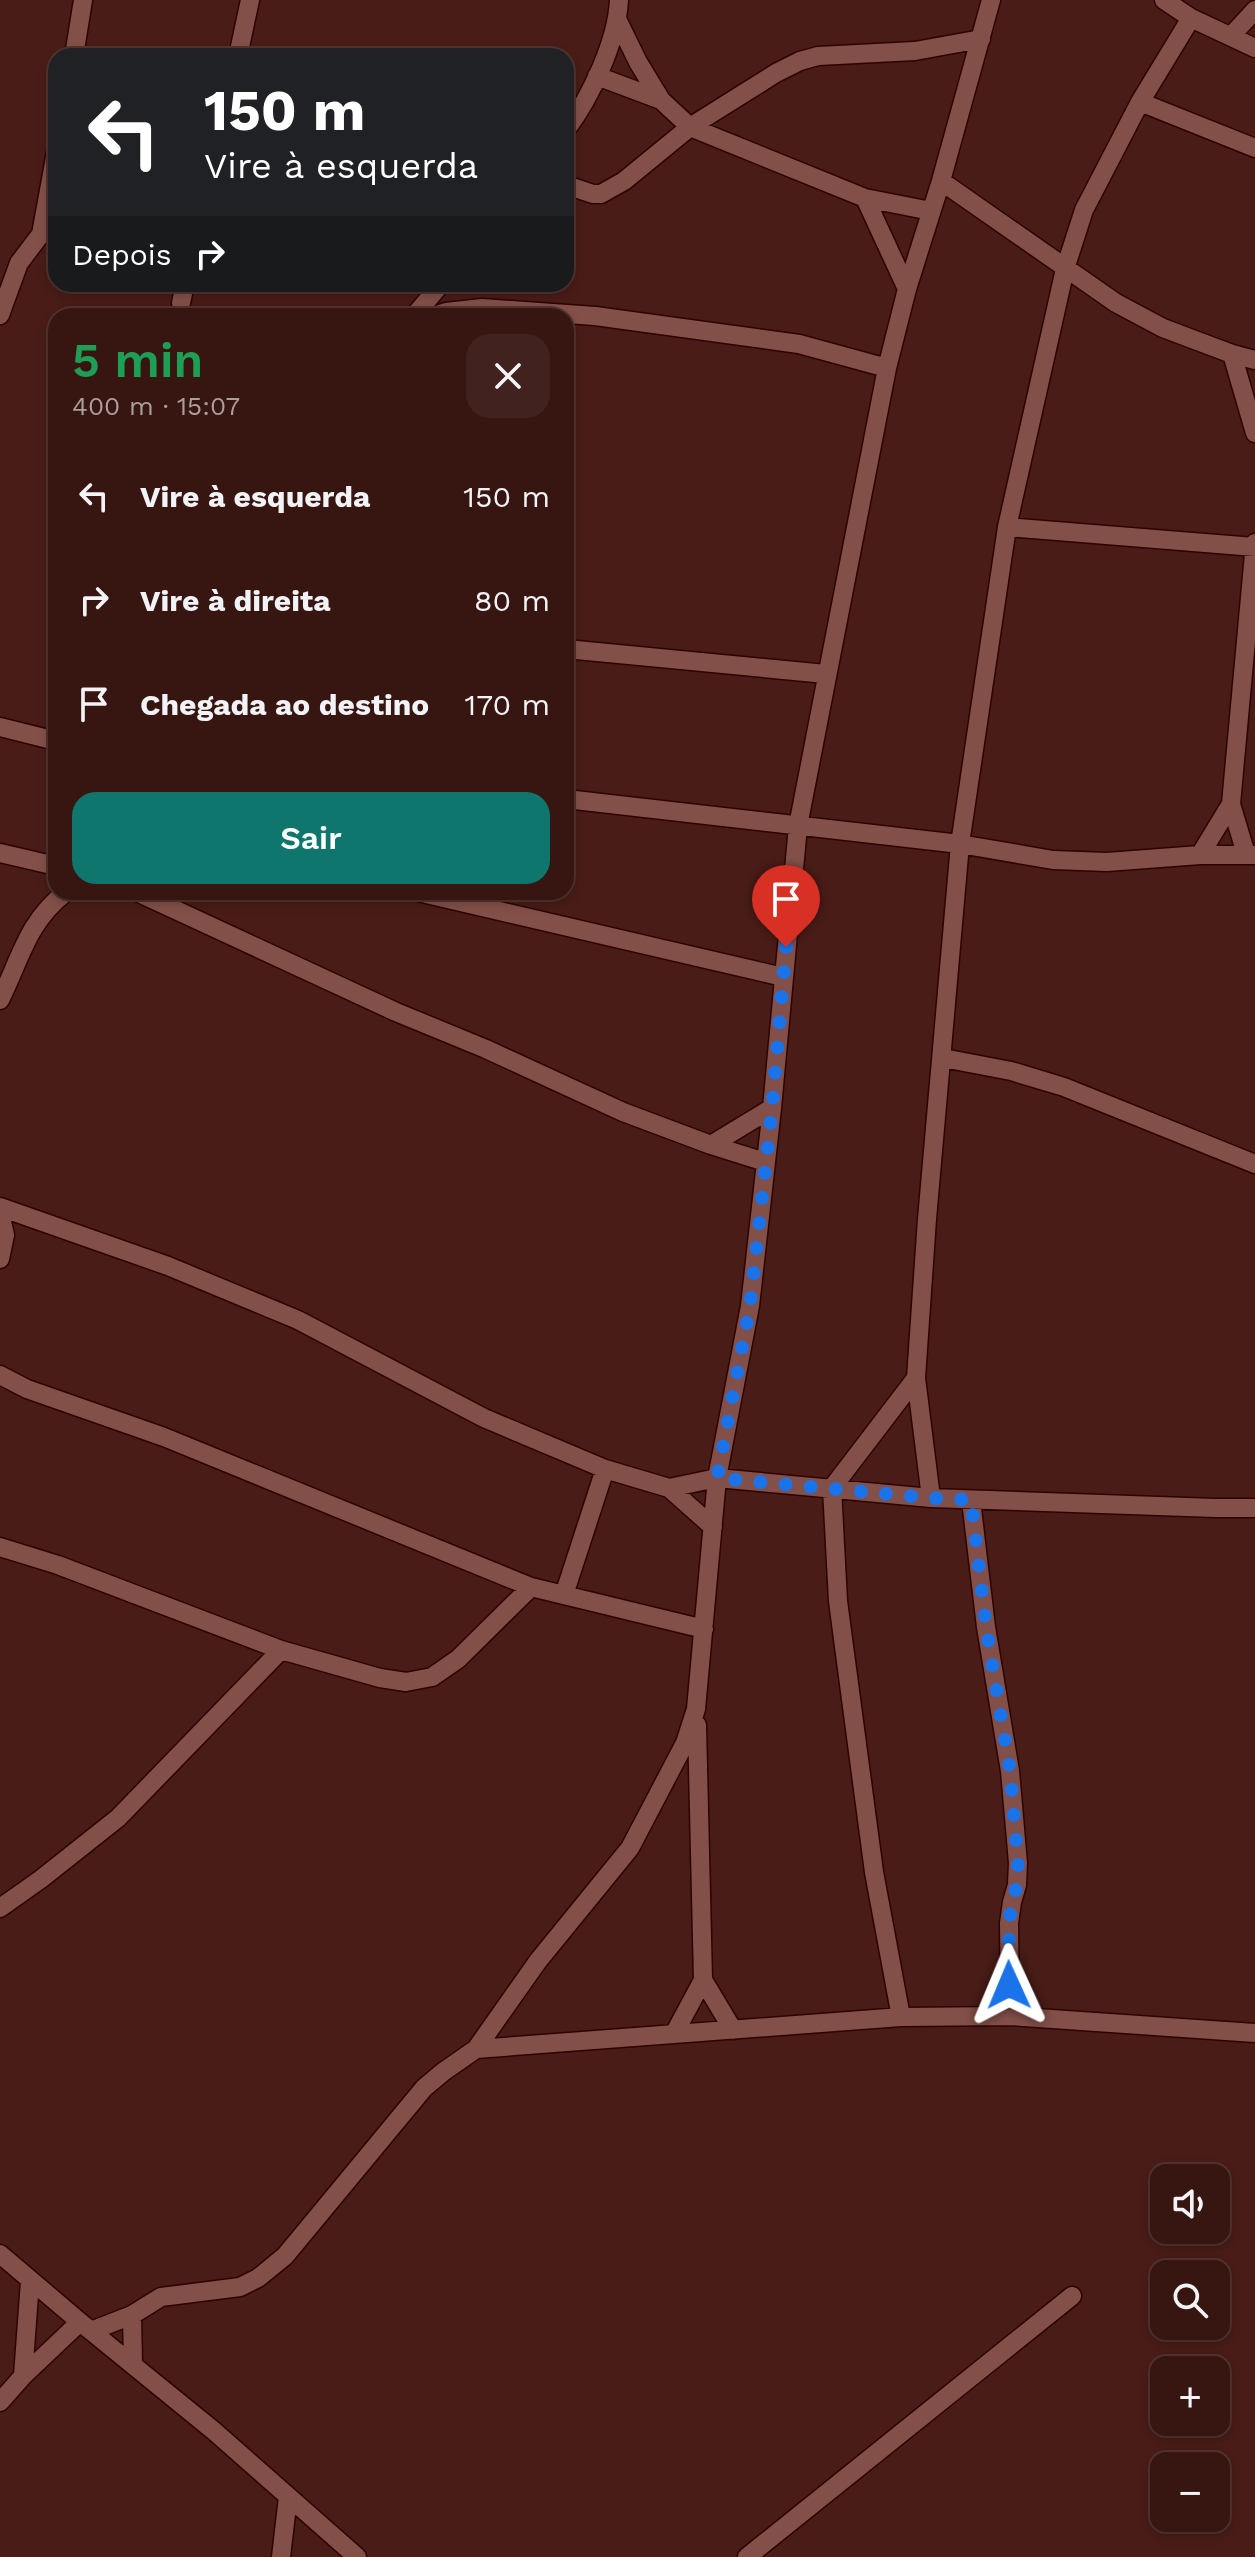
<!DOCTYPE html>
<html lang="pt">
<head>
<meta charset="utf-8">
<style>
	:root { --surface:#371511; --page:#42221f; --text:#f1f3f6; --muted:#aa9f9f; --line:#513431; --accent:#0f766e }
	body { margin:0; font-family:"Work Sans",sans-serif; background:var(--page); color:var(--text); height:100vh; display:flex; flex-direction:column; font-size:30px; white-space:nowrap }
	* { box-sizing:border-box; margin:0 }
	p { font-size:26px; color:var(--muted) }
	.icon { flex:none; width:44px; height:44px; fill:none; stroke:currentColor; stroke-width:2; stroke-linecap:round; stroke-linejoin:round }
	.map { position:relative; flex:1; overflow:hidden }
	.sheet { position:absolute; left:48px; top:308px; width:526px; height:592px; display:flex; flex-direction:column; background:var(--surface); border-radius:24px; box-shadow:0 4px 12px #0003,0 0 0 2px var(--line) }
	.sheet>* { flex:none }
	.guide { position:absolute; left:48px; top:48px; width:526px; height:244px; border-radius:24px; box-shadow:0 4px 12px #0003,0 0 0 2px var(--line); background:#202124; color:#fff; overflow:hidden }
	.buttons { position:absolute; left:1150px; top:2164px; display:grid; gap:16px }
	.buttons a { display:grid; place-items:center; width:80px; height:80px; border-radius:16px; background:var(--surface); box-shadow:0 4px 12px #0003,0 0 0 2px var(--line); font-size:40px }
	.pin { position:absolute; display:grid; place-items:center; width:68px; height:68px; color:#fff; margin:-82px -34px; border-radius:50% 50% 50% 0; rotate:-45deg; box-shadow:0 0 8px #0007 }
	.pin .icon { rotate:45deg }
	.me { position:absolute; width:88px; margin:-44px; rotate:359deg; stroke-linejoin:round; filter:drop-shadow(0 0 6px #0008) }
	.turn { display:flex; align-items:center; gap:28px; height:168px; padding:0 24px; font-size:36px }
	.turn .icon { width:104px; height:104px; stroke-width:2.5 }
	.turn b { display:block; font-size:56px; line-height:68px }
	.then { display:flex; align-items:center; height:76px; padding:0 24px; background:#0003; gap:16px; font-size:30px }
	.round { display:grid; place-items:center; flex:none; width:84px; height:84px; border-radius:24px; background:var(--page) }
	.summary { display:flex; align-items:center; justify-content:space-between; height:136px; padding:0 24px }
	h1 { font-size:48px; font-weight:600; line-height:60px; color:#1e9e55 }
	.cta { display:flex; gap:16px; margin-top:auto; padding:16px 24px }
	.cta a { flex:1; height:92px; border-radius:24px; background:var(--accent); color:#fff; font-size:32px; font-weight:600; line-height:92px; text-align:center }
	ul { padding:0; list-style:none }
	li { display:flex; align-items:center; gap:24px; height:104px; padding:0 24px }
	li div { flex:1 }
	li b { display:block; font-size:30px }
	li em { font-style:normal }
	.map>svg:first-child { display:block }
</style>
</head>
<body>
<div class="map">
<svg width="1255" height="2557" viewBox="0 0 1255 2557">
	<rect width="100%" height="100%" fill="#491c17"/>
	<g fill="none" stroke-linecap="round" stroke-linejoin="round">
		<g stroke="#2d0302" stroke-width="21">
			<path id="street" d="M1164,0l27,18 64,30
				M618,21l20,41 23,38 29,27 175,71 66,13
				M1231,36l24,-26
				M74,56l9,-56
				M238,56l12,-56
				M597,76l64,24
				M1140,102l115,46
				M566,130c25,-33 51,-89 53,-130
				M941,181l175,122 47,25 69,26 23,6
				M566,185l27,9h8l23,-13 66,-54 86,-54 24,-12 18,-5 97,-5 66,-12
				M865,198l42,91
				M181,303l4,-19
				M0,315l19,-52 22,-29 15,-82
				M414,316l27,-32
				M434,316l12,-4 36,-4 113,8 204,28 88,24
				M1232,354l23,79
				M1007,527l248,20
				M566,649l260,25
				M0,727l56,14
				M566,799l394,45 93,16 54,2 93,-7h55
				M0,853l56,13
				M1246,854l-15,-50 24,-261
				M1200,855l31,-51
				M137,892l259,120 90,37 137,63 88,33 54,17
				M418,892l365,85
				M0,1000c21,-42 27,-78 66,-108
				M943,1058l68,13 53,16 191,77
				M711,1145l61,-37
				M0,1207l168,59 130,54 186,98 121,51 64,19 44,39
				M0,1213l5,22 -5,24
				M0,1375l27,14 137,48 367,150 173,42
				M669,1488l48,-10 214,20 284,10h40
				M931,1498l-15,-120 11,-159 33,-375 47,-317 58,-258 19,-59 56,-108 51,-84
				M971,1500l15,127 24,144 8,92 -1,22 -5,17 -3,21 1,93
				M0,1547l58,18 223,85 99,28 26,4 26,-5 26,-18 73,-72
				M564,1595l41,-126
				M697,1725l6,255 30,50
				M0,1908l41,-29 77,-61 163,-168
				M901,2017l-27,-145 -36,-271 -6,-113 84,-110
				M674,2034l29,-54
				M476,2049l425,-32 109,-1 245,17
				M0,2254l80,68 134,109 143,126
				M132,2315l1,49
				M91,2331l41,-16 29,-18 79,-10 18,-9 27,-22 139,-168 19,-16 33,-23 62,-88 92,-113 55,-105 11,-34 21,-231 33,-172 22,-198 26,-282 89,-458 20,-79 34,-108 50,-181
				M23,2376l7,-95
				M0,2402l23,-26 57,-54
				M281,2557l7,-60
				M747,2557l325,-261"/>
		</g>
		<use href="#street" stroke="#835049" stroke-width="18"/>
	</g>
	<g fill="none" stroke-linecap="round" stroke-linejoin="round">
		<path stroke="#1a73e8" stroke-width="14" stroke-dasharray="0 25.2" d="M786,947l-14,161 -22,198 -33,172 214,20 40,2 15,127 24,144 8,92 -1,22 -5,17 -3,21v62"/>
	</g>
</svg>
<div class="buttons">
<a><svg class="icon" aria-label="sound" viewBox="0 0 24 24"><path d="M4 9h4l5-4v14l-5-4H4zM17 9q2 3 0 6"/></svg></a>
<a><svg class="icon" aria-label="search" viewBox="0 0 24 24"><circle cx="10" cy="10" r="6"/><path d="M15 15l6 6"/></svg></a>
<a>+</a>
<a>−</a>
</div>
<div class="pin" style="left:786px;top:947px;background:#d93025"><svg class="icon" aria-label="arrive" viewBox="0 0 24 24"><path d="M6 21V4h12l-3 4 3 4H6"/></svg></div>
<svg class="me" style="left:1009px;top:1985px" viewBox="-20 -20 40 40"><path d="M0-17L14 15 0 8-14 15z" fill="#1a73e8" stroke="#fff" stroke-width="4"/></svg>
<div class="guide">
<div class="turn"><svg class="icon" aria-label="left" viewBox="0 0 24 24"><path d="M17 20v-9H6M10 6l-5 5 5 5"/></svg><div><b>150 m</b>Vire à esquerda</div></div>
<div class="then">Depois<svg class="icon" aria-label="right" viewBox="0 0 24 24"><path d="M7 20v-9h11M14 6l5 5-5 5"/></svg></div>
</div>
<section class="sheet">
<div class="summary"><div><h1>5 min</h1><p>400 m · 15:07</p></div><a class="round"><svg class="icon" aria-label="close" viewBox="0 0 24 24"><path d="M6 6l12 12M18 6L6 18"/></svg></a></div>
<ul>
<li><svg class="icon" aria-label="left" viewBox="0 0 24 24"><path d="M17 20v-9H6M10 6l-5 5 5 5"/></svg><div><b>Vire à esquerda</b></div><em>150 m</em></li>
<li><svg class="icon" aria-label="right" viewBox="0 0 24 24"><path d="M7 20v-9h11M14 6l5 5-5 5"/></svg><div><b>Vire à direita</b></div><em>80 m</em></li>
<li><svg class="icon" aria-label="arrive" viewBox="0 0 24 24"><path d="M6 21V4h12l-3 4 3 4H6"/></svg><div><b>Chegada ao destino</b></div><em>170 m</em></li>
</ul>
<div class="cta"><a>Sair</a></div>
</section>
</div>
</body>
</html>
